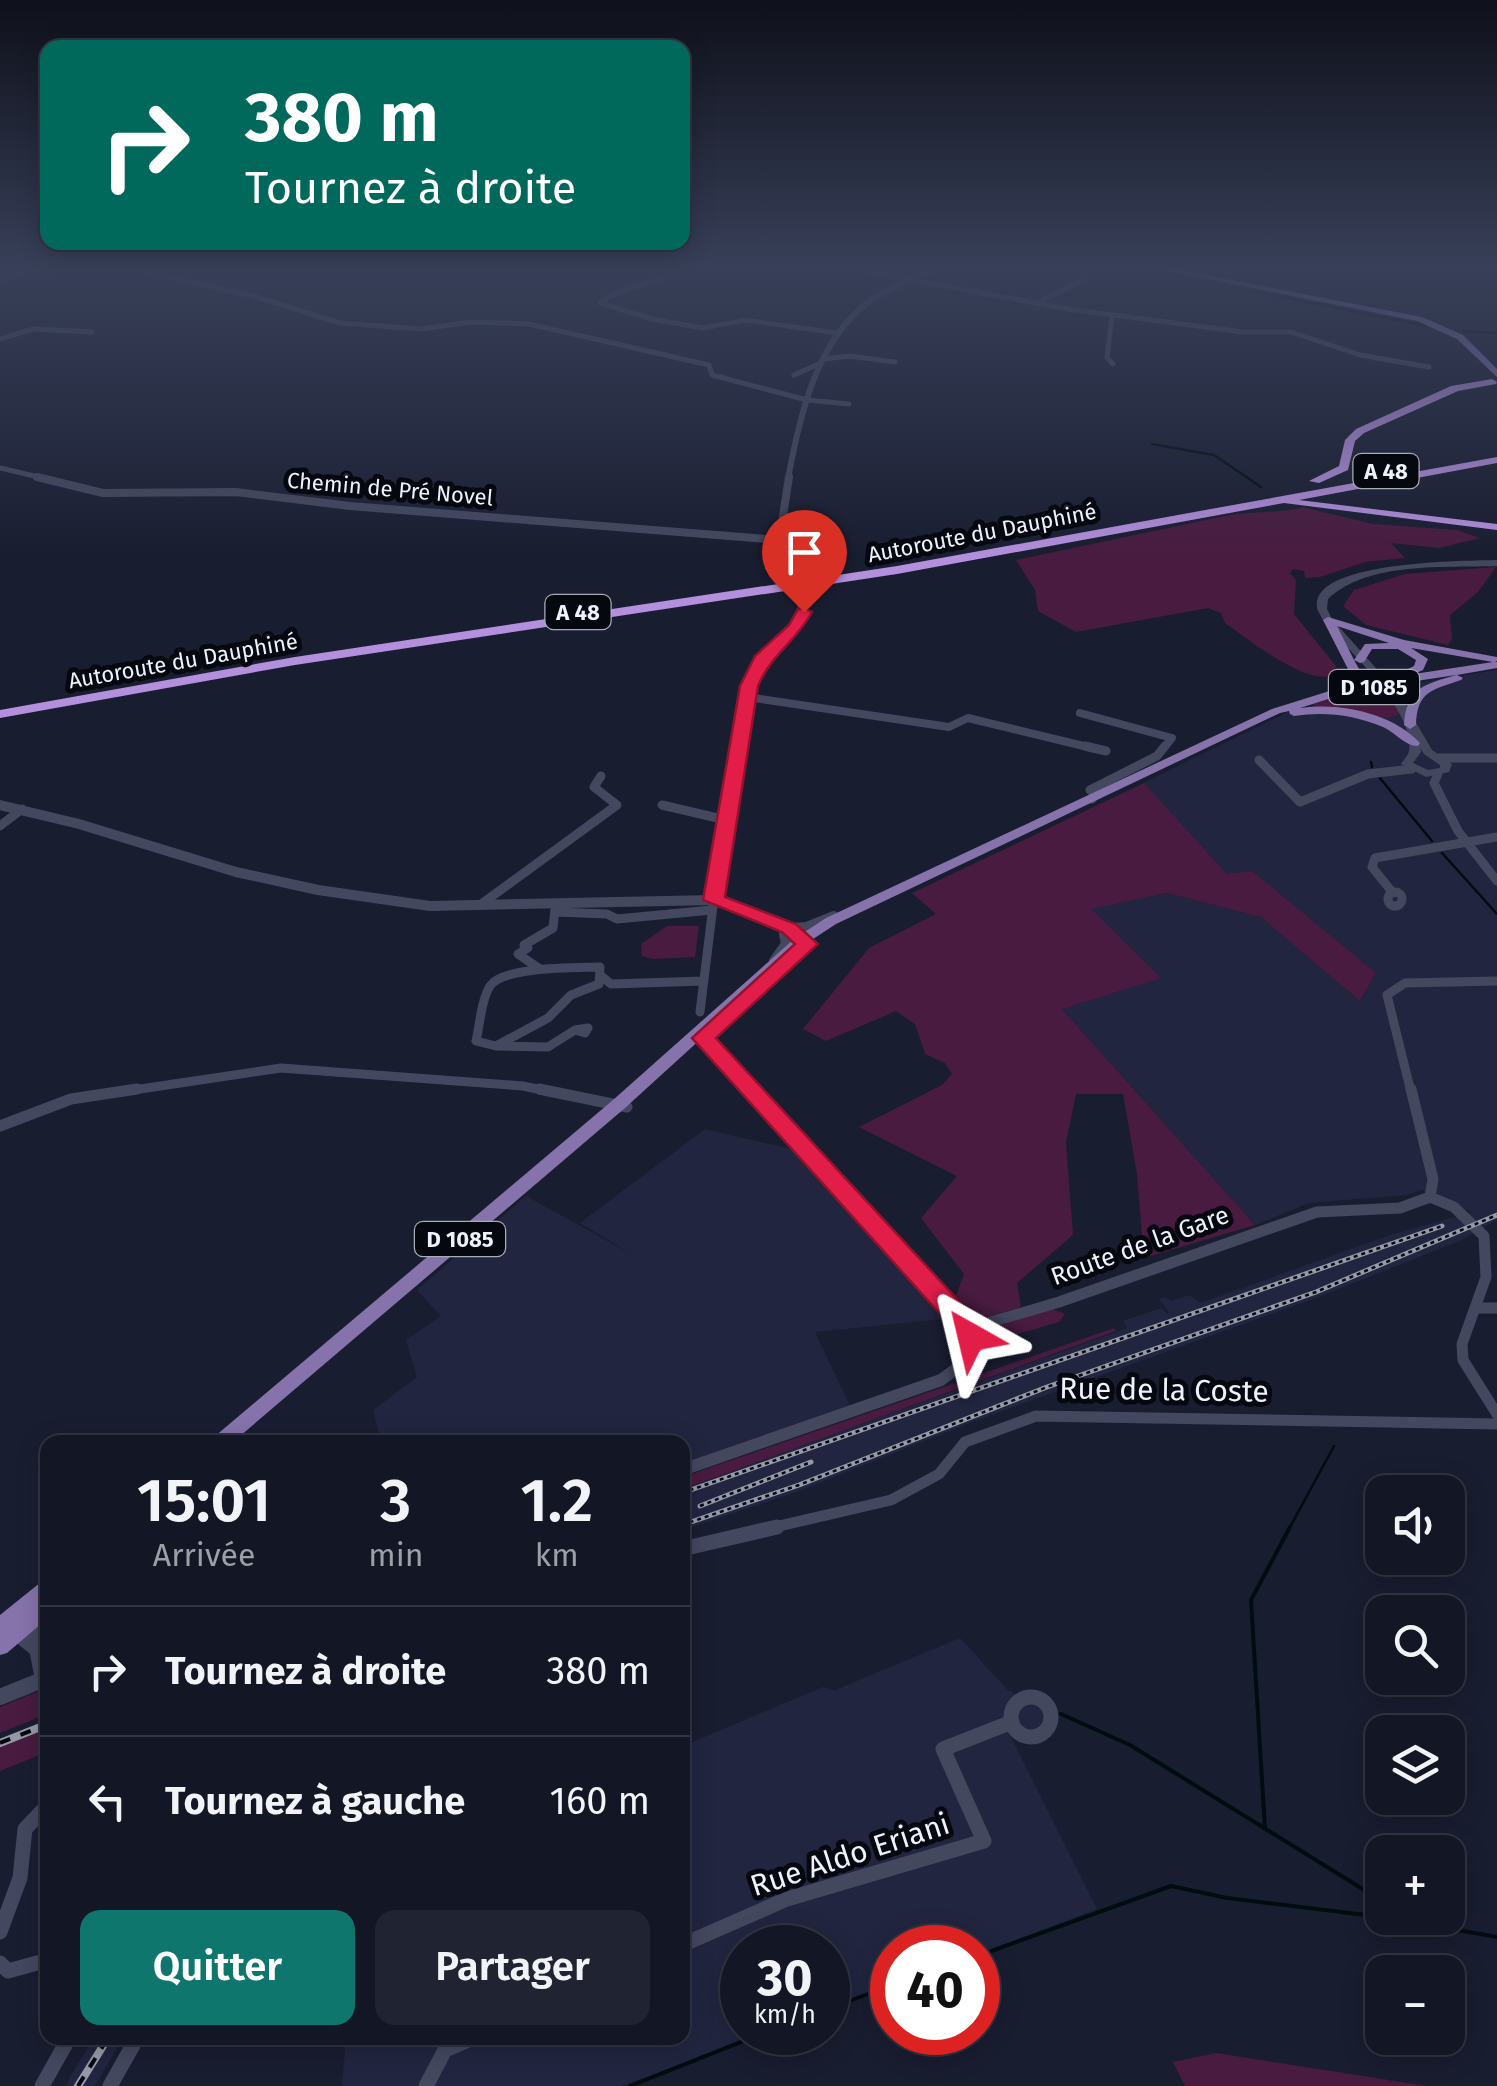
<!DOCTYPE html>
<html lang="fr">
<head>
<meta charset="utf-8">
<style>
	:root { --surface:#131624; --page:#202331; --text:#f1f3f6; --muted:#9d9fa6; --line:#323541; --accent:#0f766e }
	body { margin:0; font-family:"Fira Sans",sans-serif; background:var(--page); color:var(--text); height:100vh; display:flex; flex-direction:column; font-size:38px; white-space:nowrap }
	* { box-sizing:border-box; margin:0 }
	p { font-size:32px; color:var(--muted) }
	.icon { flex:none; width:55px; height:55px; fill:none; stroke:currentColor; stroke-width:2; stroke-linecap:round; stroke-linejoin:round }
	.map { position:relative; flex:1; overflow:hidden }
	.drawer { position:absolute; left:40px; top:1435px; width:650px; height:610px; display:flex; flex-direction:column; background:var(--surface); border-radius:20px; box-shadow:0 5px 25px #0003,0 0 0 2px var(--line) }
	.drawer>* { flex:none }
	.top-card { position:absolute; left:40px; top:40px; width:650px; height:210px; border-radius:20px; box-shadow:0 5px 25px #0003,0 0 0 2px var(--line); background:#00695c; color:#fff; overflow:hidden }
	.controls { position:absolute; left:1365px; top:1475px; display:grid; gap:20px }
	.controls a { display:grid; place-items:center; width:100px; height:100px; border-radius:20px; background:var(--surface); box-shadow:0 5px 25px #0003,0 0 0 2px var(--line); font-size:50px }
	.speed { position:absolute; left:720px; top:1925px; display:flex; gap:20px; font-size:50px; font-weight:700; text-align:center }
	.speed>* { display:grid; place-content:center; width:130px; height:130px; border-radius:50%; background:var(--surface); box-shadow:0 5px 25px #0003,0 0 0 2px var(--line); line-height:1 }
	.speed small { font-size:25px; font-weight:400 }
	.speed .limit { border:15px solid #d22; background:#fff; color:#111 }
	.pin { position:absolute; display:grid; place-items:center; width:85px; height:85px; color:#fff; margin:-102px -42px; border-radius:50% 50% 50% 0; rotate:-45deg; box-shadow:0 0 10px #0007 }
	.pin .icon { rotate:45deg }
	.me { position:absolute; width:110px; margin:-55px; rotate:323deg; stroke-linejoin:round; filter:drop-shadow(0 0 8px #0008) }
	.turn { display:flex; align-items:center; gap:35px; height:210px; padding:0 40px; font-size:45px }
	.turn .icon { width:130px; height:130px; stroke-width:2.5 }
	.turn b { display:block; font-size:70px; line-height:85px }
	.eta { display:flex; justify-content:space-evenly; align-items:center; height:170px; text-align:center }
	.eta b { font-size:60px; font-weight:600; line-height:70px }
	.cta { display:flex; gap:20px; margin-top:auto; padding:20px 40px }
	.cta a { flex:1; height:115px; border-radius:20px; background:var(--accent); color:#fff; font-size:40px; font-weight:600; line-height:115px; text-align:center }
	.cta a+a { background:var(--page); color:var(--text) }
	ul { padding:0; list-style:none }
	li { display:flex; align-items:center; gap:30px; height:130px; padding:0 40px; border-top:2px solid var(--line) }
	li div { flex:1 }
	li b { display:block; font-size:38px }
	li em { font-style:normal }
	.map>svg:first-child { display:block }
</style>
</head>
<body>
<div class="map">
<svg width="1497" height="2086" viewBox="0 0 1497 2086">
	<rect width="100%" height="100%" fill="#191d30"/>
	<path fill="#21253f" d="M1497,670v550l-35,20 -141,56 -349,126 -173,69 -116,39v-41l444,-161 -4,-7 38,-13 6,6 2,-2 -10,-13 6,-2 6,4 19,-6 10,8 190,-68 82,-23 -50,-22 -15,5 -98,8 -54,22 -194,-217 99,-31 -71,-68 78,-16 94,24 100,84 15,-28 -149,-99 -84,-91 145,-71 66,-19z
		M705,1129l99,23 149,166 -138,14 36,76 -168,57 -1,-23h-301l-8,-32 44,-33 -11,-37 35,-24 -24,-26 109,-94 107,59 -53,-32z
		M960,1638l47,51 11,7 17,-2 19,11 5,18 -13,15 -17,4 -20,-9 88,176 -119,45v-6h-86v39l-64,23v-62h-86v84l23,1 -143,53h-280l4,-48h336l1,-292 140,-59 12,3z
		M93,2038h30l-28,48h-30z"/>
	<path fill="#491b40" d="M1302,507l71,17 84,6 23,8 -41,10 -48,-5 14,15 -40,4 -45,15 -15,1 -1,-7 -11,-2 -3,4 6,7 -2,34 42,52 -1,9c-29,12 -85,-35 -110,-52l-4,-10 -13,-5 -132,24 -38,-21 -3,-21 -19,-30 214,-45c16,-3 64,-3 72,-8z
		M1496,567l-18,25 -28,23 2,24 -4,6 -82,-20 -23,-19 11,-16 51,-16z
		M1380,687l21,26c-22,13 -67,0 -89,-9z
		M1144,783l83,91 25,-3 124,102 -16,28 -99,-84 -94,-24 -76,16 70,69 -99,31 193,216 -111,33 -7,-84 -14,-80h-47l-10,48 7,93 -56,48 4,24 -48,14 -19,-20 10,-27 -43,-56 36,-42 -98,-49 83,-42 10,-11 -7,-11 -20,-9 -10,-30 -19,-13 -70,30 -23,-12 66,-81 67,-34 -24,-21z
		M667,926h32l-4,31 -41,2 -12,-3 -1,-12z
		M1052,1309l13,5 -6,8 -65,19 -3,-13z
		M1114,1328l2,3 -433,158v-12z
		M47,1688v26l-47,19v-26z
		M47,1728v24l-47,19v-24z
		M1216,2053l211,33h-242l-12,-24z"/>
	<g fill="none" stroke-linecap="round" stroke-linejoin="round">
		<path stroke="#000d10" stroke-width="2.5" d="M1130,267l297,59
			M1463,331l34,2
			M1152,444l62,11 47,32
			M1371,762l1,5
			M1379,777l53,64
			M1442,853l55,61
			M1289,1529l45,-83"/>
		<path stroke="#000d10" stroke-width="4" d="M1061,1714l69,31 252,156
			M1265,1829l-14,-229 39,-73
			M1390,1918l107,19
			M978,1956l193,-70 56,12 155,19
			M828,2009l64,-24
			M630,2086l136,-54"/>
		<path stroke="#44485f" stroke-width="5" d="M124,267l133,30 83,26 81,6 50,-7 58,2 180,41 3,10 95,25 42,4
			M680,267c-24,19 -56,18 -80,36l52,16 51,9 42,-8 92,13
			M843,267l225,42 175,23h48l69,23 69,12
			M0,282l33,-15
			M1037,303l49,-25 7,-11
			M1112,315l-5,43 6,6
			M0,339l33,-10 59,3
			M824,359l25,-3 46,6
			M794,375l27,-12
			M0,468l47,11"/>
		<path stroke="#44485f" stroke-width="8" d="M37,477l66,16 133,-1 114,14 429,34
			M747,697l202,30 19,-9 128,31
			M1080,713l92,25 -9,11"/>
		<path stroke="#44485f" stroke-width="9" d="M1085,746l21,5
			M1439,758h58
			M1259,760l41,42 68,-28 44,-5
			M1438,774l-4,9 24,48 39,50
			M1092,799l4,-5 -6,-4 67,-34 8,-10
			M662,805l64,15
			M0,826l22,-17
			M1388 899a7 7 0 1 1 14 0a7 7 0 1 1-14 0Z
			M1393,893l-21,-26 3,-9 122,-21
			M480,905l137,-100 -23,-18 7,-11
			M555,912l52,2 10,5 95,-9
			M600,967l-1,17 -28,11 -23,23 -52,28 -20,-5c4,-17 5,-40 14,-55 14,-20 87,-18 110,-19z
			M540,969l-22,-15 10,-6 -4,-3 29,-17 2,-19
			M600,975l11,9 93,-3
			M700,1012l13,-106
			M588,1028l-3,5 -10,-3z
			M497,1046l51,1 27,-17
			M120,1092l161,-24 242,18 28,6
			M1411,1092l-24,-97 18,-12 92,-2"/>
		<path stroke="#44485f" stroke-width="11" d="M539,1089l88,18
			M1411,1089l22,90 -3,18
			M0,1126l71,-27 66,-10
			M1430,1197l24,10 30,29 2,41 -24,67 1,16 34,54
			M1475,1308h22
			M972,1332l2,-5 85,-25 258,-90 83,-4 30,-11
			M766,1529l125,-29 48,-26 26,-32 71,-26 461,8"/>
		<path stroke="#44485f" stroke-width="15" d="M682,1549l95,-22
			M1011 1717a20 20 0 1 1 40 0a20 20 0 1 1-40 0Z
			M0,1932l20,-54 5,-49 23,-24
			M682,1945l105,-46 197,-58 -41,-92 69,-27
			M0,1963l8,8 40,-11
			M42,2086l27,-48
			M110,2086l27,-48
			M426,2086l19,-36 28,-12"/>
		<path stroke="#44485f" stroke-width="6" d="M788,479c11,-60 28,-140 82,-178 21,-15 46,-23 69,-34"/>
		<path stroke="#44485f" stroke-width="8" d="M739,749c12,-74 10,-78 64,-131l-2,-17 -25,-40 13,-84"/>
		<path stroke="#44485f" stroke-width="10" d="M0,805l79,19 157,48 82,18 112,16 284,-6 75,28 18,16
			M714,900l25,-154
			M790,928l17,-1 27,-11
			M774,961l12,-17 -2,-10
			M697,1033l54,59"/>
		<path stroke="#44485f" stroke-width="12" d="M682,1470l259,-90 38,-28 -16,-29 -214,-234"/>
		<path stroke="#44485f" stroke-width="16" d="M26,1622l22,16
			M14,1631l23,18 6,30
			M0,1697l47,-19"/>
		<path fill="#44485f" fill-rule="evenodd" d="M1497,560v6c-52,2 -129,-5 -169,33l-1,10 5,10 68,76 32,55 20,14 -3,8 -23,5 -25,-13c2,-3 8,-10 8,-13 7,-39 -60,-100 -85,-129 -1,-2 -6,-11 -7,-14 -8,-48 151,-47 180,-48zM1420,748l4,6 16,11v3l-12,2 -15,-7 8,-11z"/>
		<path fill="#8773ab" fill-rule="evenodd" d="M1149,267h16l257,50 41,18 34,34v8l-40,-38 -40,-18z
			M1328,617l76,23 93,17v4l-2,1h2v6l-40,7 6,3 -2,2c-29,10 -44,11 -45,45l-6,4 -6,-4c2,-37 21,-41 52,-50l-99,15 -57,18c39,-6 93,5 120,35l-2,3c-13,0 -22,-13 -35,-19 -28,-12 -59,-16 -89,-11l-4,-2 -1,-3 -9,2 -444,211 -32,21 -179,163 -392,334h-21l2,-5 399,-337 181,-161 32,-21 446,-209 67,-21 -5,-3 16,-12 -27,-53zM1337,626l52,17 -24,1 -11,16zM1411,648l82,14 -79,12 9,-4 5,-11zM1372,649h26l18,11 -2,6 -12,6v4l-57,10 17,-12 -8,-14 6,3 4,-1z
			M48,1579v39l-41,35 -7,2v-40l41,-33z"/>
		<path fill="#b48fdd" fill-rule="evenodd" d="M1492,379l5,3 -1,2 -38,7 -94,42 -9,8 -7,29 -29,13 -10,-2 30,-15 6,-26 11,-11 95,-43z
			M1497,457v6l-198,37 198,24v6l-213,-27 -387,71 -602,91 -295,53v-8l295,-53 602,-91z"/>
		<g stroke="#969aa8" stroke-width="5">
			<path id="rail-far1" d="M682,1493l760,-267
				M700,1506l111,-44
				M682,1525l117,-40 248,-98 269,-95 181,-77"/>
		</g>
		<g stroke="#969aa8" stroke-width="8">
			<path id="rail" d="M0,1743l48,-19
				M78,2086l30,-48"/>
		</g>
		<use href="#rail-far1" stroke="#060810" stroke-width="2.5" stroke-dasharray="4" stroke-linecap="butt"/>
		<use href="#rail" stroke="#060810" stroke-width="4" stroke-dasharray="11" stroke-linecap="butt"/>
	</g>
	<linearGradient id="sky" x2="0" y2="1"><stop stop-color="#0e101a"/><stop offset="0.48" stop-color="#384059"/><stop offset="1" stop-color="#384059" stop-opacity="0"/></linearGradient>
	<rect width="1497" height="559" fill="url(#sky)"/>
	<path fill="#e11d48" stroke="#92132f" stroke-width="2.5" d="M804,608l8,4c-16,30 -40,41 -54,74l-33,211 71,27 22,20 -102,94 265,287 4,12 -4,7 -10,3 -10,-3 -3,-10 -266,-296 103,-94 -13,-12 -79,-32 37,-214 15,-30 34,-31 9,-16z"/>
	<g text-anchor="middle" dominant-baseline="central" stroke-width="10" stroke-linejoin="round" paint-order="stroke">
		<g fill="#060810" stroke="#a9acb6" stroke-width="2.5">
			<rect x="1353.5" y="454" width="65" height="34" rx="8"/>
			<rect x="545.5" y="595" width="65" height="34" rx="8"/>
			<rect x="1329" y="670" width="90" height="34" rx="8"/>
			<rect x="415" y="1222" width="90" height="34" rx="8"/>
		</g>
		<g font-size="22" font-weight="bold" fill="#eff2fd">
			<text x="1386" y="471">A 48</text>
			<text x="578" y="612">A 48</text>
			<text x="1374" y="687">D 1085</text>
			<text x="460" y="1239">D 1085</text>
		</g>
		<g font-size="22" fill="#eff2fd" stroke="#060810">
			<text transform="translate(390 489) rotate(5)">Chemin de Pré Novel</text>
			<text transform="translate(982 533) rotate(-11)">Autoroute du Dauphiné</text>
			<text transform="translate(183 661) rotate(-10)">Autoroute du Dauphiné</text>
		</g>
		<g font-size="25" fill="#eff2fd" stroke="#060810">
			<text transform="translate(1140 1246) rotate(-20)">Route de la Gare</text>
		</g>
		<g font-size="30" fill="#eff2fd" stroke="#060810">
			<text transform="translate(1164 1390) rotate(1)">Rue de la Coste</text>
			<text transform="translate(850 1855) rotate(-18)">Rue Aldo Eriani</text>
		</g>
	</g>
</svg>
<div class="controls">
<a><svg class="icon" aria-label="sound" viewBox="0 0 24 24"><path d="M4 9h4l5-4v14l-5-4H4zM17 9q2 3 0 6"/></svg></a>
<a><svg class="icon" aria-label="search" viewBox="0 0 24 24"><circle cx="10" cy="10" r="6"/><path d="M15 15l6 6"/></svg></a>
<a><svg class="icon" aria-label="layers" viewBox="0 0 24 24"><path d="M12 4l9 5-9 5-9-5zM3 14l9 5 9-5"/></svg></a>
<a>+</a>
<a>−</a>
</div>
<div class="speed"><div>30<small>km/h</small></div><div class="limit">40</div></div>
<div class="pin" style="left:804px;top:612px;background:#d93025"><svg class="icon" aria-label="arrive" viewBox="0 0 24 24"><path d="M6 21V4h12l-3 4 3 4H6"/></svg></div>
<svg class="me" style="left:971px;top:1337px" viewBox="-20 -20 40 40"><path d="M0-17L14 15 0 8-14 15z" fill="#e11d48" stroke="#fff" stroke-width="4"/></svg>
<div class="top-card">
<div class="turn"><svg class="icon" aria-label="right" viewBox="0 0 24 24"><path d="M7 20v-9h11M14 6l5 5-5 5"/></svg><div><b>380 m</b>Tournez à droite</div></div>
</div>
<section class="drawer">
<div class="eta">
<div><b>15:01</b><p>Arrivée</p></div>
<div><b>3</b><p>min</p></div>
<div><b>1.2</b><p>km</p></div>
</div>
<ul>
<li><svg class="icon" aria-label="right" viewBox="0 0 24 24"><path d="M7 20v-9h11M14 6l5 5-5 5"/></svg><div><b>Tournez à droite</b></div><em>380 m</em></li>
<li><svg class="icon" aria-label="left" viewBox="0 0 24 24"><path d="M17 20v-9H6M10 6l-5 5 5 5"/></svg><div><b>Tournez à gauche</b></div><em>160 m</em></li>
</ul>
<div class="cta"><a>Quitter</a><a>Partager</a></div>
</section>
</div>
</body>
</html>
